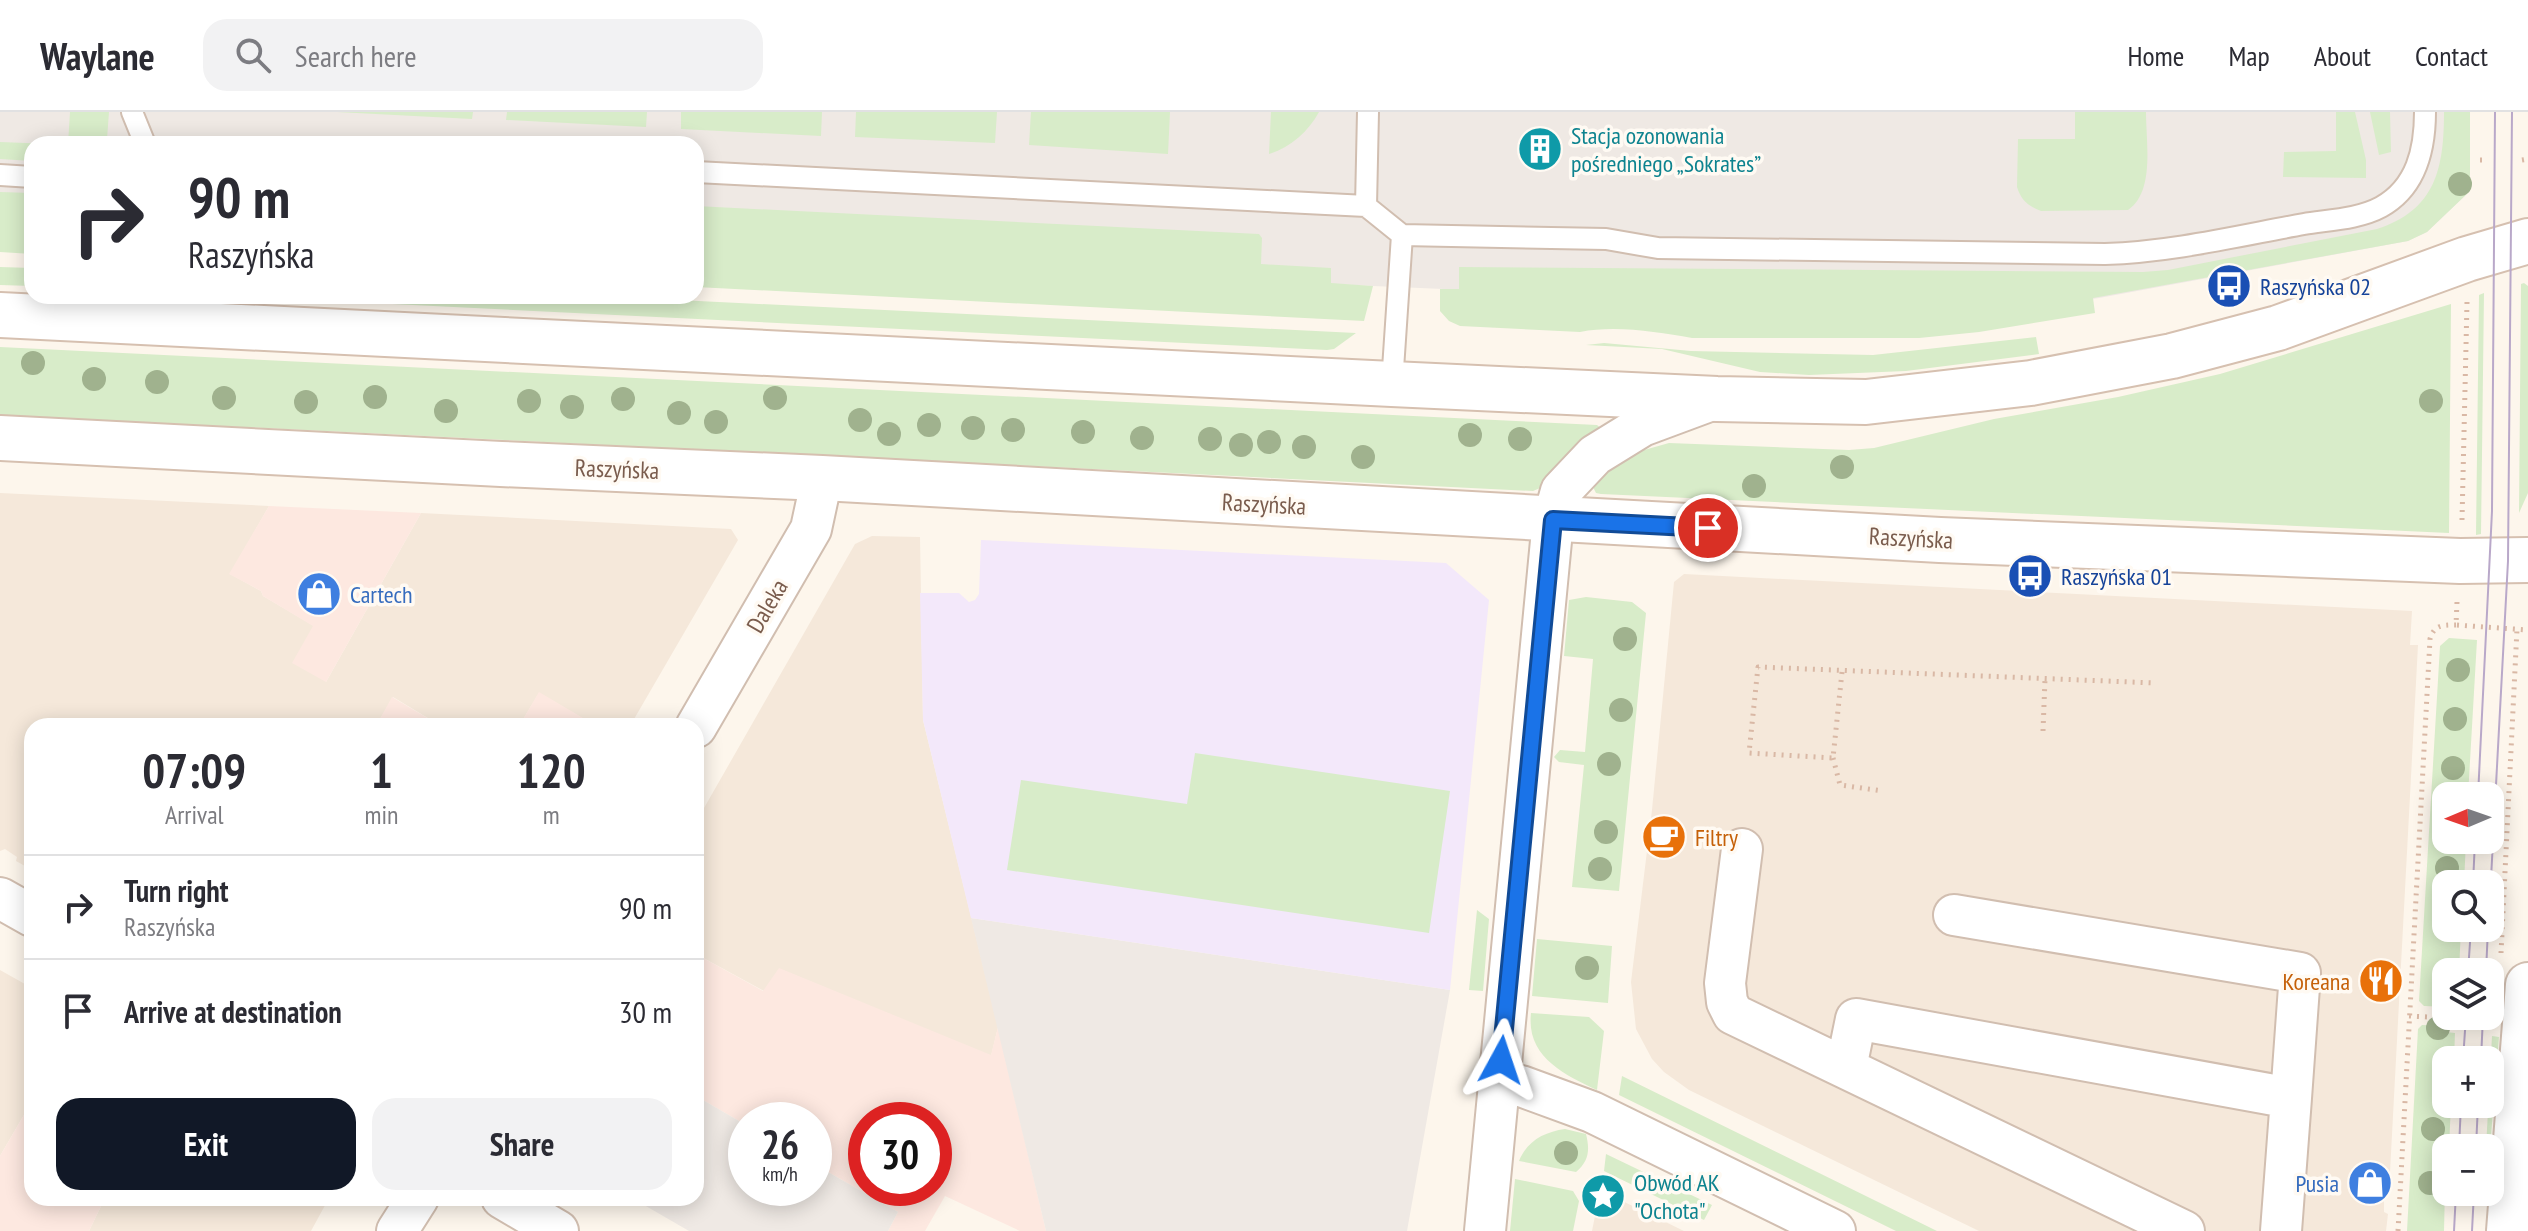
<!DOCTYPE html>
<html lang="en">
<head>
<meta charset="utf-8">
<style>
	:root { --surface:#fff; --page:#f2f2f3; --text:#2b2b33; --muted:#7c7c81; --line:#e1e1e2; --accent:#111827 }
	body { margin:0; font-family:"PT Sans Narrow",sans-serif; background:var(--page); color:var(--text); height:100vh; display:flex; flex-direction:column; font-size:30px; white-space:nowrap }
	* { box-sizing:border-box; margin:0 }
	p { font-size:26px; color:var(--muted) }
	.icon { flex:none; width:44px; height:44px; fill:none; stroke:currentColor; stroke-width:2; stroke-linecap:round; stroke-linejoin:round }
	.map { position:relative; flex:1; overflow:hidden }
	.sheet { position:absolute; left:24px; top:606px; width:680px; height:488px; display:flex; flex-direction:column; background:var(--surface); border-radius:24px; box-shadow:0 4px 20px #0003 }
	.sheet>* { flex:none }
	.guide { position:absolute; left:24px; top:24px; width:680px; height:168px; border-radius:24px; box-shadow:0 4px 20px #0003; background:#fff; color:var(--text); overflow:hidden }
	.needle { width:52px; rotate:268deg }
	.buttons { position:absolute; left:2432px; top:670px; display:grid; gap:16px }
	.buttons a { display:grid; place-items:center; width:72px; height:72px; border-radius:16px; background:var(--surface); box-shadow:0 4px 20px #0003; font-size:40px }
	.speed { position:absolute; left:728px; top:990px; display:flex; gap:16px; font-size:40px; font-weight:700; text-align:center }
	.speed>* { display:grid; place-content:center; width:104px; height:104px; border-radius:50%; background:var(--surface); box-shadow:0 4px 20px #0003; line-height:1 }
	.speed small { font-size:20px; font-weight:400 }
	.speed .limit { border:12px solid #d22; background:#fff; color:#111 }
	.pin { position:absolute; display:grid; place-items:center; width:68px; height:68px; color:#fff; margin:-34px; border:4px solid #fff; border-radius:50%; box-shadow:0 2px 8px #0007 }
	.me { position:absolute; width:88px; margin:-44px; rotate:5deg; stroke-linejoin:round; filter:drop-shadow(0 0 6px #0008) }
	.turn { display:flex; align-items:center; gap:28px; height:168px; padding:0 32px; font-size:36px }
	.turn .icon { width:104px; height:104px; stroke-width:2.5 }
	.turn b { display:block; font-size:56px; line-height:68px }
	.eta { display:flex; justify-content:space-evenly; align-items:center; height:136px; text-align:center }
	.eta b { font-size:48px; font-weight:800; line-height:56px }
	.button { display:flex; gap:16px; margin-top:auto; padding:16px 32px }
	.button a { flex:1; height:92px; border-radius:24px; background:var(--accent); color:#fff; font-size:32px; font-weight:800; line-height:92px; text-align:center }
	.button a+a { background:var(--page); color:var(--text) }
	ul { padding:0; list-style:none }
	li { display:flex; align-items:center; gap:24px; height:104px; padding:0 32px; border-top:2px solid var(--line) }
	li div { flex:1 }
	li b { display:block; font-size:30px }
	li em { font-style:normal }
	header { display:flex; align-items:center; gap:48px; box-sizing:border-box; height:112px; padding:0 40px; background:var(--surface); border-bottom:2px solid var(--line) }
	header strong { font-size:38px }
	nav { display:flex; gap:44px; margin-inline-start:auto; font-size:28px }
	.search { width:560px; height:72px; background:var(--page); display:flex; align-items:center; gap:20px; box-sizing:border-box; padding:0 28px; border-radius:24px; color:var(--muted); font-size:30px }
	.map>svg:first-child { display:block }
</style>
</head>
<body>
<header>
<strong>Waylane</strong>
<div class="search"><svg class="icon" aria-label="search" viewBox="0 0 24 24"><circle cx="10" cy="10" r="6"/><path d="M15 15l6 6"/></svg>Search here</div>
<nav><a>Home</a><a>Map</a><a>About</a><a>Contact</a></nav>
</header>
<div class="map">
<svg width="2528" height="1119" viewBox="0 0 2528 1119">
	<rect width="100%" height="100%" fill="#fdf6ec"/>
	<path fill="#f5e8da" d="M0,381l269,13 -39,68 31,17 2,5 51,30 12,56 95,-169 310,16 7,11 -108,186h-34l-57,-33 -20,33h-31l-4,-2 -2,2h-41l-48,-29 -17,29h-344v144l-16,-9 1,-4 -12,-8 -5,2z
		M872,424l48,1 3,183 75,307 -7,29 -211,-87 -16,22 -68,-37v-132l159,-278z
		M1684,462l728,37 -2,34h8l-29,546 -5,1v20l4,2 -2,17h-407l-290,-141 -25,-18 -12,-13 -16,-30 -5,-47 21,-172 22,-228z
		M0,858l32,18v113l-32,55z
		M1610,1083l74,36h-92l6,-30 5,-5z
		M105,1086h224l-18,33h-222z"/>
	<path fill="#fde8e0" fill-rule="evenodd" d="M269,394l152,7 -95,169 -34,-19 21,-37 -50,-30 -2,-5 -32,-17z
		M539,580l44,26 13,8h-77z
		M392,585l49,29h-65z
		M696,842l67,37 16,-23 212,87 7,-28 48,204h-26l-75,-35 -20,35h-37l10,-19 -84,-48v-44h-68v5l-50,-29zM866,1008h68v68h-68z
		M32,989v97h73l-16,33h-89v-75z"/>
	<path fill="#efe9e4" d="M0,0h2470v79l-43,41 -19,9 -309,57 -75,11h-102l-549,-23 -677,-35v-107h-664v79l-32,-2z
		M971,806l479,72 -43,241h-361z
		M696,984l50,29v63h68v-24l84,48 -10,19h-199l-57,-33h64z"/>
	<path fill="#f3e8fa" d="M981,428l465,23 43,37 -39,390 -479,-72 -48,-198 -3,-127h39l10,9 6,-2 4,-6z"/>
	<path fill="#d8ecc9" d="M70,0h39l-2,27 -3,5h-36z
		M337,0h136l-1,7z
		M507,0h140l-1,15 -140,-7z
		M681,0h141l-1,24 -140,-7z
		M856,0h141l-2,31 -140,-6z
		M1031,0h139l-2,42 -139,-9z
		M1271,0h48c-11,20 -28,35 -50,42z
		M2075,0h71c0,30 9,80 -18,98l-87,1c-13,-5 -20,-11 -24,-24l1,-48h57z
		M2336,0h19l11,48v18l-83,-1 1,-25 52,-1z
		M2370,0h20l1,40 -12,3z
		M2444,0h26v79l-43,41 -19,9 -315,57 2,15 -116,19 -60,6h-227c-35,-6 -76,-13 -112,-6l-120,-6 -11,-5 -9,-10v-22h19v-22l684,5 25,-2 209,-41c59,-19 67,-61 67,-117z
		M0,30l52,2h-20v17l-32,-2z
		M0,80l32,1v61l-32,-2z
		M696,94l563,28 3,4 -1,26 70,4v15l42,3 -9,35 -668,-34z
		M0,155l32,1v18l-32,-1z
		M2524,171l4,3v207l-9,20 2,-229z
		M2484,181l-3,241 -5,1 3,-240z
		M228,184h369l759,37 -22,16 -7,1z
		M2451,192l-2,229 -848,-39 -5,-1 -4,-8 2,-5 36,-26 39,-11 180,7 25,-2 120,-29 124,-22 102,-23z
		M2036,225l3,17 -133,17 -97,4 -49,-3 -98,-23 -76,-4 18,-2 87,8 182,4z
		M0,235l1597,78 5,4 -57,57 -12,5 -1533,-76z
		M1586,485l46,5 14,11 -27,278 -47,-4 12,-122 -25,-3 -5,-5 6,-7 25,2 8,-93 -29,-3 5,-56z
		M2449,526l28,2 -9,156h-22v44h20l-2,44h-18v44h15l-2,44h-13v35l-22,-1 -5,-5 21,-355z
		M1195,641l255,38 -21,142 -422,-63 14,-90 166,24z
		M1477,798l12,9 -6,72 -14,-1z
		M1537,827l75,7 -4,57 -76,-7z
		M1531,901l58,4 15,14 -7,59c-34,-16 -71,-34 -66,-77z
		M2422,913l24,1v6l9,1 -1,27h-8v44h5l-2,44h-3l-2,83h-37l11,-202z
		M2492,924l7,1 -9,111h-4z
		M1622,964l315,155h-41l-277,-136z
		M1565,1017l21,5c4,16 3,27 -10,38l-57,-11c8,-20 25,-29 46,-32z
		M1606,1042l106,51 -8,15 -100,-49z
		M1515,1067l58,12 6,10 -6,30h-63z"/>
	<g fill="none" stroke-linecap="round" stroke-linejoin="round">
		<g stroke="#d1beb0" stroke-width="24">
			<path id="service" d="M132,0l13,32
				M696,60l670,34 36,29 204,4 52,9 447,6c67,-2 133,-18 199,-30 24,-4 55,-5 77,-17 36,-20 44,-58 44,-95
				M0,63l32,2
				M1366,94l2,-94
				M1392,272l10,-149"/>
		</g>
		<g stroke="#d1beb0" stroke-width="44">
			<path id="minor" d="M696,615l115,-198 11,-51
				M1742,737l-17,134 2,19 6,12 451,217
				M0,786l32,18
				M1954,803l346,58 -9,125
				M1846,956l10,-49 435,79 -10,133
				M1499,972l22,2 71,26 243,119
				M502,1086l56,33
				M397,1119l21,-33
				M1485,1119l68,-711 8,-29 34,-36 47,-29 70,-26"/>
		</g>
		<g stroke="#d1beb0" stroke-width="48">
			<path id="tertiary" d="M2509,1119l19,-246"/>
		</g>
		<g stroke="#d6c0b0" stroke-width="48">
			<path id="secondary" d="M0,203l1392,69 325,15 149,3 165,-19 141,-27 106,-28 189,-69 61,-18
				M0,326l501,26 321,14 1118,62 520,21 68,-1"/>
		</g>
		<path stroke="#d9b8a5" stroke-width="5" stroke-dasharray="2 6" stroke-linecap="butt" d="M2480,48h5
			M2522,48l6,-1
			M2462,408l5,-218
			M2457,490l-1,23 72,5
			M1842,560l-9,86 -84,-5 9,-86 398,16
			M2043,619l2,-52
			M1833,646l7,27 43,6
			M2501,841l16,-324
			M2409,904l75,4
			M2398,1119l32,-592c4,-14 12,-14 26,-14"/>
		<use href="#service" stroke="#fff" stroke-width="20"/>
		<use href="#minor" stroke="#fff" stroke-width="40"/>
		<use href="#tertiary" stroke="#fff" stroke-width="44"/>
		<use href="#secondary" stroke="#fff" stroke-width="44"/>
		<path stroke="#b9a8c9" stroke-width="2" d="M2478,684l14,-285 3,-399
			M2473,772l2,-44
			M2490,785l18,-336 4,-449
			M2468,860l3,-44
			M2486,860l2,-44
			M2463,948l3,-44
			M2481,948l2,-44
			M2459,1036l2,-44
			M2476,1036l2,-44
			M2454,1119l2,-39
			M2472,1119l2,-39"/>
	</g>
	<g fill="#a0b28e">
		<circle cx="2460" cy="72" r="12"/>
		<circle cx="33" cy="251" r="12"/>
		<circle cx="94" cy="267" r="12"/>
		<circle cx="157" cy="270" r="12"/>
		<circle cx="375" cy="285" r="12"/>
		<circle cx="224" cy="286" r="12"/>
		<circle cx="775" cy="286" r="12"/>
		<circle cx="623" cy="287" r="12"/>
		<circle cx="529" cy="289" r="12"/>
		<circle cx="2431" cy="289" r="12"/>
		<circle cx="306" cy="290" r="12"/>
		<circle cx="572" cy="295" r="12"/>
		<circle cx="446" cy="299" r="12"/>
		<circle cx="679" cy="301" r="12"/>
		<circle cx="860" cy="308" r="12"/>
		<circle cx="716" cy="310" r="12"/>
		<circle cx="929" cy="313" r="12"/>
		<circle cx="973" cy="316" r="12"/>
		<circle cx="1013" cy="318" r="12"/>
		<circle cx="1083" cy="320" r="12"/>
		<circle cx="889" cy="322" r="12"/>
		<circle cx="1470" cy="323" r="12"/>
		<circle cx="1142" cy="326" r="12"/>
		<circle cx="1210" cy="327" r="12"/>
		<circle cx="1520" cy="327" r="12"/>
		<circle cx="1269" cy="330" r="12"/>
		<circle cx="1241" cy="333" r="12"/>
		<circle cx="1304" cy="335" r="12"/>
		<circle cx="1363" cy="345" r="12"/>
		<circle cx="1842" cy="355" r="12"/>
		<circle cx="1754" cy="374" r="12"/>
		<circle cx="1625" cy="527" r="12"/>
		<circle cx="2458" cy="558" r="12"/>
		<circle cx="1621" cy="598" r="12"/>
		<circle cx="2455" cy="607" r="12"/>
		<circle cx="1609" cy="652" r="12"/>
		<circle cx="2453" cy="656" r="12"/>
		<circle cx="1606" cy="720" r="12"/>
		<circle cx="2447" cy="756" r="12"/>
		<circle cx="1600" cy="757" r="12"/>
		<circle cx="1587" cy="856" r="12"/>
		<circle cx="2438" cy="916" r="12"/>
		<circle cx="2433" cy="1017" r="12"/>
		<circle cx="1566" cy="1041" r="12"/>
		<circle cx="2430" cy="1071" r="12"/>
	</g>
	<g fill="none" stroke-linecap="round" stroke-linejoin="round">
		<g stroke="#114b97" stroke-width="20">
			<path id="route" d="M1501,948l52,-540 155,8"/>
		</g>
		<use href="#route" stroke="#1a73e8" stroke-width="14"/>
	</g>
	<defs>
		<g id="building-disc" transform="scale(2.3)"><circle r="9.5" fill="#0f9aa8" stroke="#fffaf3"/><path d="M-4-6H4V6H1V3H-1V6H-4ZM-2.5-4.3h1.7v1.8h-1.7ZM.8-4.3h1.7v1.8H.8ZM-2.5-1h1.7V.8h-1.7ZM.8-1h1.7V.8H.8Z" fill="#fff"/></g>
		<g id="bus-disc" transform="scale(2.3)"><circle r="9.5" fill="#1a4fb4" stroke="#fffaf3"/><path d="M-5-6H5V4H4V6H2V4H-2V6H-4V4H-5ZM-3.5-4V0h7V-4ZM-3.5 1.2v1.5H-2V1.2ZM2 1.2v1.5H3.5V1.2Z" fill="#fff"/></g>
		<g id="shop-disc" transform="scale(2.3)"><circle r="9.5" fill="#3f7fe0" stroke="#fffaf3"/><path d="M-5-2.5h2.3a2.7 3.5 0 0 1 5.4 0H5L5.5 6h-11ZM-1.5-2.5h3a1.5 2.3 0 0 0-3 0Z" fill="#fff"/></g>
		<g id="cafe-disc" transform="scale(2.3)"><circle r="9.5" fill="#e8710a" stroke="#fffaf3"/><path d="M-5.5-4.5H6V0H3Q3 3.5 0 3.5H-2.5Q-5.5 3.5-5.5 0ZM3-3.2v2h1.7v-2ZM-6 4.5H4V6H-6Z" fill="#fff"/></g>
		<g id="restaurant-disc" transform="scale(2.3)"><circle r="9.5" fill="#e8710a" stroke="#fffaf3"/><path d="M-5-6h1v4h1v-4h1v4h1v-4h1v5L-1.5 .5V6h-2V.5L-5-1ZM5-6V6H3V1.5H1.5Q1.5-4 5-6Z" fill="#fff"/></g>
		<g id="sight-disc" transform="scale(2.3)"><circle r="9.5" fill="#0f9aa8" stroke="#fffaf3"/><path d="M0-6L1.8-2.2L6-1.7L2.9 1.2L3.7 5.4L0 3.3L-3.7 5.4L-2.9 1.2L-6-1.7L-1.8-2.2Z" fill="#fff"/></g>
	</defs>
	<g fill-rule="evenodd">
		<use href="#building-disc" x="1540" y="37"/>
		<use href="#bus-disc" x="2229" y="174"/>
		<use href="#bus-disc" x="2030" y="464"/>
		<use href="#shop-disc" x="319" y="482"/>
		<use href="#cafe-disc" x="1664" y="725"/>
		<use href="#restaurant-disc" x="2381" y="869"/>
		<use href="#shop-disc" x="2370" y="1071"/>
		<use href="#sight-disc" x="1603" y="1084"/>
	</g>
	<g text-anchor="middle" dominant-baseline="central" stroke-width="7" stroke-linejoin="round" paint-order="stroke">
		<g font-size="24" fill="#0d838f" stroke="#fffaf3" text-anchor="start">
			<text x="1571" y="23">Stacja ozonowania<tspan x="1571" dy="28">pośredniego „Sokrates”</tspan></text>
			<text x="1634" y="1070">Obwód AK<tspan x="1634" dy="28">"Ochota"</tspan></text>
		</g>
		<g font-size="24" fill="#164399" stroke="#fffaf3" text-anchor="start">
			<text x="2260" y="174">Raszyńska 02</text>
			<text x="2061" y="464">Raszyńska 01</text>
		</g>
		<g font-size="24" fill="#7a5c4d" stroke="#fffaf3">
			<text transform="translate(617 357) rotate(2)">Raszyńska</text>
			<text transform="translate(1264 392) rotate(3)">Raszyńska</text>
			<text transform="translate(1911 426) rotate(3)">Raszyńska</text>
			<text transform="translate(767 494) rotate(-60)">Daleka</text>
		</g>
		<g font-size="24" fill="#366cbe" stroke="#fffaf3" text-anchor="start">
			<text x="350" y="482">Cartech</text>
			<text x="2339" y="1071" text-anchor="end">Pusia</text>
		</g>
		<g font-size="24" fill="#c56008" stroke="#fffaf3" text-anchor="start">
			<text x="1695" y="725">Filtry</text>
			<text x="2350" y="869" text-anchor="end">Koreana</text>
		</g>
	</g>
</svg>
<div class="buttons">
<a><svg class="needle" viewBox="-14 -14 28 28"><path d="M0-13l5 13h-10z" fill="#e53935"/><path d="M0 13l5-13h-10z" fill="#7c7c81"/></svg></a>
<a><svg class="icon" aria-label="search" viewBox="0 0 24 24"><circle cx="10" cy="10" r="6"/><path d="M15 15l6 6"/></svg></a>
<a><svg class="icon" aria-label="layers" viewBox="0 0 24 24"><path d="M12 4l9 5-9 5-9-5zM3 14l9 5 9-5"/></svg></a>
<a>+</a>
<a>−</a>
</div>
<div class="speed"><div>26<small>km/h</small></div><div class="limit">30</div></div>
<div class="pin" style="left:1708px;top:416px;background:#d93025"><svg class="icon" aria-label="arrive" viewBox="0 0 24 24"><path d="M6 21V4h12l-3 4 3 4H6"/></svg></div>
<svg class="me" style="left:1501px;top:948px" viewBox="-20 -20 40 40"><path d="M0-17L14 15 0 8-14 15z" fill="#1a73e8" stroke="#fff" stroke-width="4"/></svg>
<div class="guide">
<div class="turn"><svg class="icon" aria-label="right" viewBox="0 0 24 24"><path d="M7 20v-9h11M14 6l5 5-5 5"/></svg><div><b>90 m</b>Raszyńska</div></div>
</div>
<section class="sheet">
<div class="eta">
<div><b>07:09</b><p>Arrival</p></div>
<div><b>1</b><p>min</p></div>
<div><b>120</b><p>m</p></div>
</div>
<ul>
<li><svg class="icon" aria-label="right" viewBox="0 0 24 24"><path d="M7 20v-9h11M14 6l5 5-5 5"/></svg><div><b>Turn right</b><p>Raszyńska</p></div><em>90 m</em></li>
<li><svg class="icon" aria-label="arrive" viewBox="0 0 24 24"><path d="M6 21V4h12l-3 4 3 4H6"/></svg><div><b>Arrive at destination</b></div><em>30 m</em></li>
</ul>
<div class="button"><a>Exit</a><a>Share</a></div>
</section>
</div>
</body>
</html>
